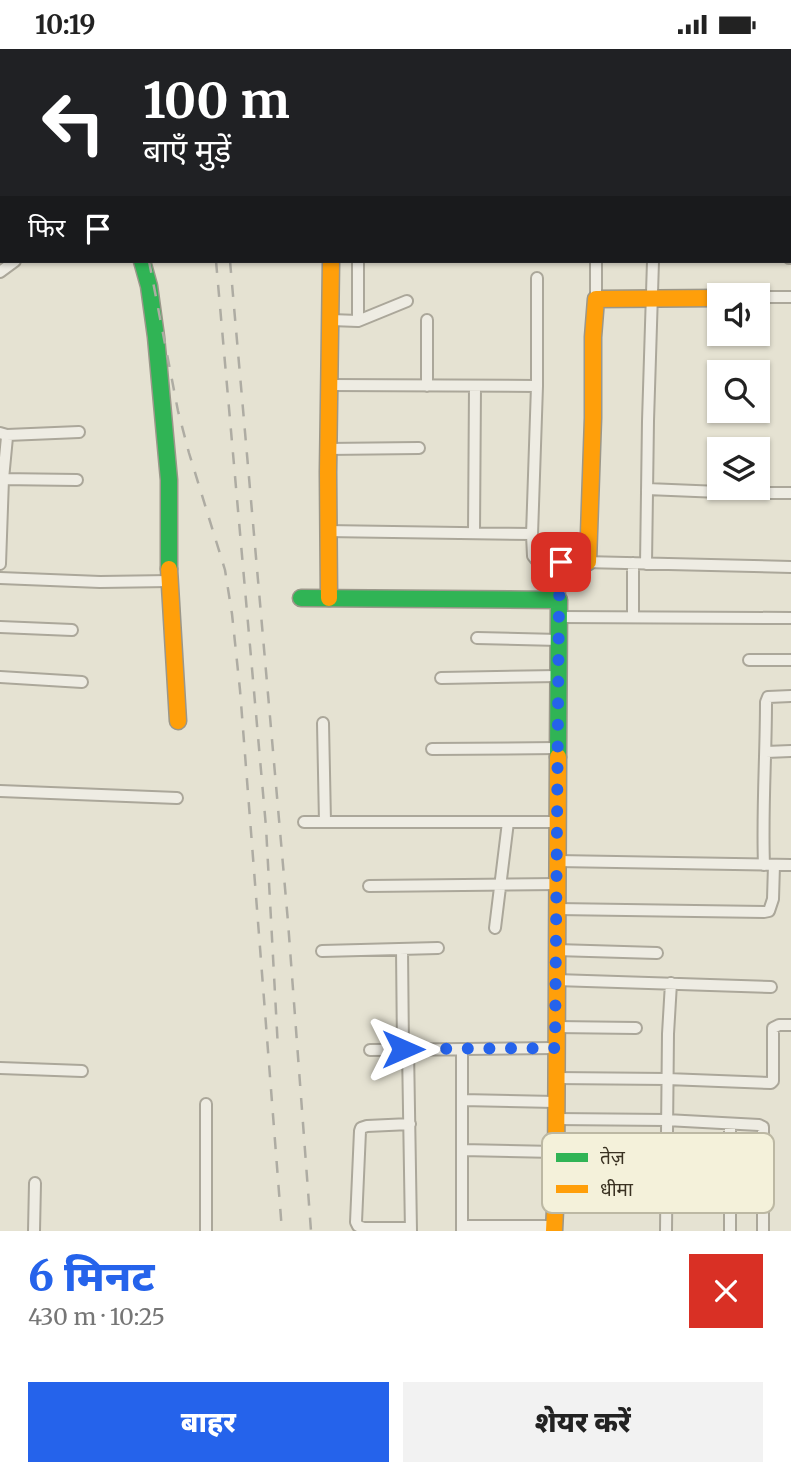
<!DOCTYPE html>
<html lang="hi">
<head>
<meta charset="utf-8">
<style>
	:root { --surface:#fff; --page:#f2f2f2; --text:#222; --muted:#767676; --accent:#2563eb }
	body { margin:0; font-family:Merriweather,"Noto Sans Devanagari",serif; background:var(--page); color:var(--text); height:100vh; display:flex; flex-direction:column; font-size:26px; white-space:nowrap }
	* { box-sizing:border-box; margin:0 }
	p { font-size:23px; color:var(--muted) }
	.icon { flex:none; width:38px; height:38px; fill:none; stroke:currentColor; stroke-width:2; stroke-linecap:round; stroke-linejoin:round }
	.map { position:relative; height:1182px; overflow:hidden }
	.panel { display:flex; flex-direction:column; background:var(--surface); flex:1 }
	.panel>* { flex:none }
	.hud { position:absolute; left:0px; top:0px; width:791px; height:214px; box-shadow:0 2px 5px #0004; background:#202124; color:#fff; overflow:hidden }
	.tools { position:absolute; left:707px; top:234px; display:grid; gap:14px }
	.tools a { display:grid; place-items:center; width:63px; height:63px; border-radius:0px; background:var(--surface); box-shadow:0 2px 5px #0004; font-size:35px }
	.pin { position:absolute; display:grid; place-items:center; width:60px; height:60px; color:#fff; margin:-30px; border-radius:14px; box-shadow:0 4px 10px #0006 }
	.me { position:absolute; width:77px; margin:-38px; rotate:90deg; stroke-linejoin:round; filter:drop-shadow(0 0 5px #0008) }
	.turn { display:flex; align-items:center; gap:24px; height:147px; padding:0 28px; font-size:32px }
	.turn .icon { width:91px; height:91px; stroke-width:2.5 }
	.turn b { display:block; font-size:49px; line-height:60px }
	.then { display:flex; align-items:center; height:66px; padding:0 28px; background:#0003; gap:14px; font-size:26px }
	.round { display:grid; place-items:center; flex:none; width:74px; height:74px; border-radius:0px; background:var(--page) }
	.headline { display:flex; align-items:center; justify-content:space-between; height:119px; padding:0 28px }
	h1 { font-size:42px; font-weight:800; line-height:52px; color:var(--accent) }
	.action { display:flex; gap:14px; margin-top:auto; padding:14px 28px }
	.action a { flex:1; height:80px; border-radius:0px; background:var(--accent); color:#fff; font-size:28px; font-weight:800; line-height:80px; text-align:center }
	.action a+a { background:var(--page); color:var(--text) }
	.status { display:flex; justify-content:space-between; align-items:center; height:49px; padding:0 35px; background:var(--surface); direction:ltr }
	.status svg { height:19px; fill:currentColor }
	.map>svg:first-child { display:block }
</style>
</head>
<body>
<div class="status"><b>10:19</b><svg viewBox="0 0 49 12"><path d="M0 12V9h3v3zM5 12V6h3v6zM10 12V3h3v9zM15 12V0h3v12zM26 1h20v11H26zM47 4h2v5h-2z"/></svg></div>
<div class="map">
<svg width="791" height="1182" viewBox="0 0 791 1182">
	<rect width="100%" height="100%" fill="#e5e2d2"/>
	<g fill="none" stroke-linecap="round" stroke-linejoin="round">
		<g stroke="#aba79a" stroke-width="14">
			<path id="street" d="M86,0v2
				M294,2l1,-2
				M789,89l2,-1
				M789,115l2,-2
				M0,134l2,17
				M789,147h2
				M789,209h2
				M596,212v38
				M0,223l15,-11
				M758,248h33
				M331,271l27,1 49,-20
				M427,271v66
				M358,272v-60
				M330,336l207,1
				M0,384l7,2v2l-4,42 -3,85
				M7,386l72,-3
				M327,400l92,-1
				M0,430l77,1
				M647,440l97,4h47
				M326,482l206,3 1,22 4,5h4l250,6
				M474,484l1,-147
				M532,486l5,-149v-108
				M633,514v54
				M646,515l2,-143 5,-160
				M0,529l100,4 70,-1
				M559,551l2,-38
				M559,568l232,1
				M0,578l72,3
				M477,589l82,2
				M749,611h42
				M0,628l82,5
				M441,629l117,-2
				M323,674l2,99
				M432,700l126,-1
				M766,703l25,-1
				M0,742l177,7
				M304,773h253
				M557,812l234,4
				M764,816c-2,-55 2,-109 2,-163l2,-5 23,-1
				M369,837l188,-2
				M557,860l207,3 5,-1 4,-12 1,-34
				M495,879l13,-106
				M402,900l1,100
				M556,901l101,3
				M322,902l116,-3
				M556,931l215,7
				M556,978l80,1
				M408,1000l3,182
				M370,1001l185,-2
				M0,1019l82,3
				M555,1029l112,1 104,4 2,-2v-53l6,-3h12
				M462,1051l93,2
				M556,1070l110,1 93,5 4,2v104
				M410,1075l-43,2 -6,2 -1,3 -4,91 2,4 6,2h47
				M730,1075v107
				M462,1101l93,2
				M556,1140l110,2
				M462,1177h92
				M34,1182l1,-48
				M206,1182v-127
				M462,1182v-182
				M666,1182l2,-197 3,-51"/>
		</g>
		<g stroke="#9b978a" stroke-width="19">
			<path id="fast" d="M142,212l7,25 7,51 13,143v89
				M301,549l258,2 -1,157"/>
		</g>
		<g stroke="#9b978a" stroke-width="19">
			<path id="slow" d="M588,513l5,-144v-81l3,-38 123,-1
				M169,520l9,152
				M329,549l-1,-126 3,-211
				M554,1182l2,-42 2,-432"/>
		</g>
		<use href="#street" stroke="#eeece3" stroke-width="10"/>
		<use href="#fast" stroke="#30b455" stroke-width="16"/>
		<use href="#slow" stroke="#ff9f0a" stroke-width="16"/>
		<path stroke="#aeaca3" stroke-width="2.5" stroke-dasharray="12 12" stroke-linecap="butt" d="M129,0v2
			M198,0v2
			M212,0v2
			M149,212l29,150 11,42 36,117 7,44 8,76 42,541
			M216,212l50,566 12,222
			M230,212l58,661 23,309"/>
	</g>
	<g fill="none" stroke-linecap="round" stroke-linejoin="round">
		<path stroke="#2563eb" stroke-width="12" stroke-dasharray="0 21.6" d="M403,1000l152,-1 4,-448 2,-38"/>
	</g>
	<rect x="542" y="1084" width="232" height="80" rx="10" fill="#f4f1da" stroke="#bcb8a3" stroke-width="2"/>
	<rect x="556" y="1104" width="32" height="9" fill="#30b455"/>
	<rect x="556" y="1136" width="32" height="8" fill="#ff9f0a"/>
	<g font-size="19" fill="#3a3222">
		<text x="600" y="1115">तेज़</text>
		<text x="600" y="1147">धीमा</text>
	</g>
</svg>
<div class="tools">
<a><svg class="icon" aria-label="sound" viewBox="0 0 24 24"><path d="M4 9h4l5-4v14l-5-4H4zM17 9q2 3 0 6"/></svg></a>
<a><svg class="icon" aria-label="search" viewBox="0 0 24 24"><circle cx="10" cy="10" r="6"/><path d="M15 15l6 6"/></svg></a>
<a><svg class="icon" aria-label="layers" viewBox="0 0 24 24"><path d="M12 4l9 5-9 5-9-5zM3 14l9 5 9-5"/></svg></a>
</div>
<div class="pin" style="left:561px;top:513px;background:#d93025"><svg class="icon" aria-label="arrive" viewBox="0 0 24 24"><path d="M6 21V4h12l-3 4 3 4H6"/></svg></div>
<svg class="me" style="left:403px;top:1000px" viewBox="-20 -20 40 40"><path d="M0-17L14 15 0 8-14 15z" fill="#2563eb" stroke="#fff" stroke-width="4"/></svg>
<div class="hud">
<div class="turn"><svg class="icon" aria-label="left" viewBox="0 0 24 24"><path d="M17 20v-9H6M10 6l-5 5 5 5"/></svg><div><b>100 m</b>बाएँ मुड़ें</div></div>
<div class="then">फिर<svg class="icon" aria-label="arrive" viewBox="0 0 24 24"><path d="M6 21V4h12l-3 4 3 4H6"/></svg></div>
</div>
</div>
<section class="panel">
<div class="headline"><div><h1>6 मिनट</h1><p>430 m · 10:25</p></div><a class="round" style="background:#d93025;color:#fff"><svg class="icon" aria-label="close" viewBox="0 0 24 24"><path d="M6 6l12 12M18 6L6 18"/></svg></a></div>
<div class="action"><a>बाहर</a><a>शेयर करें</a></div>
</section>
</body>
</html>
